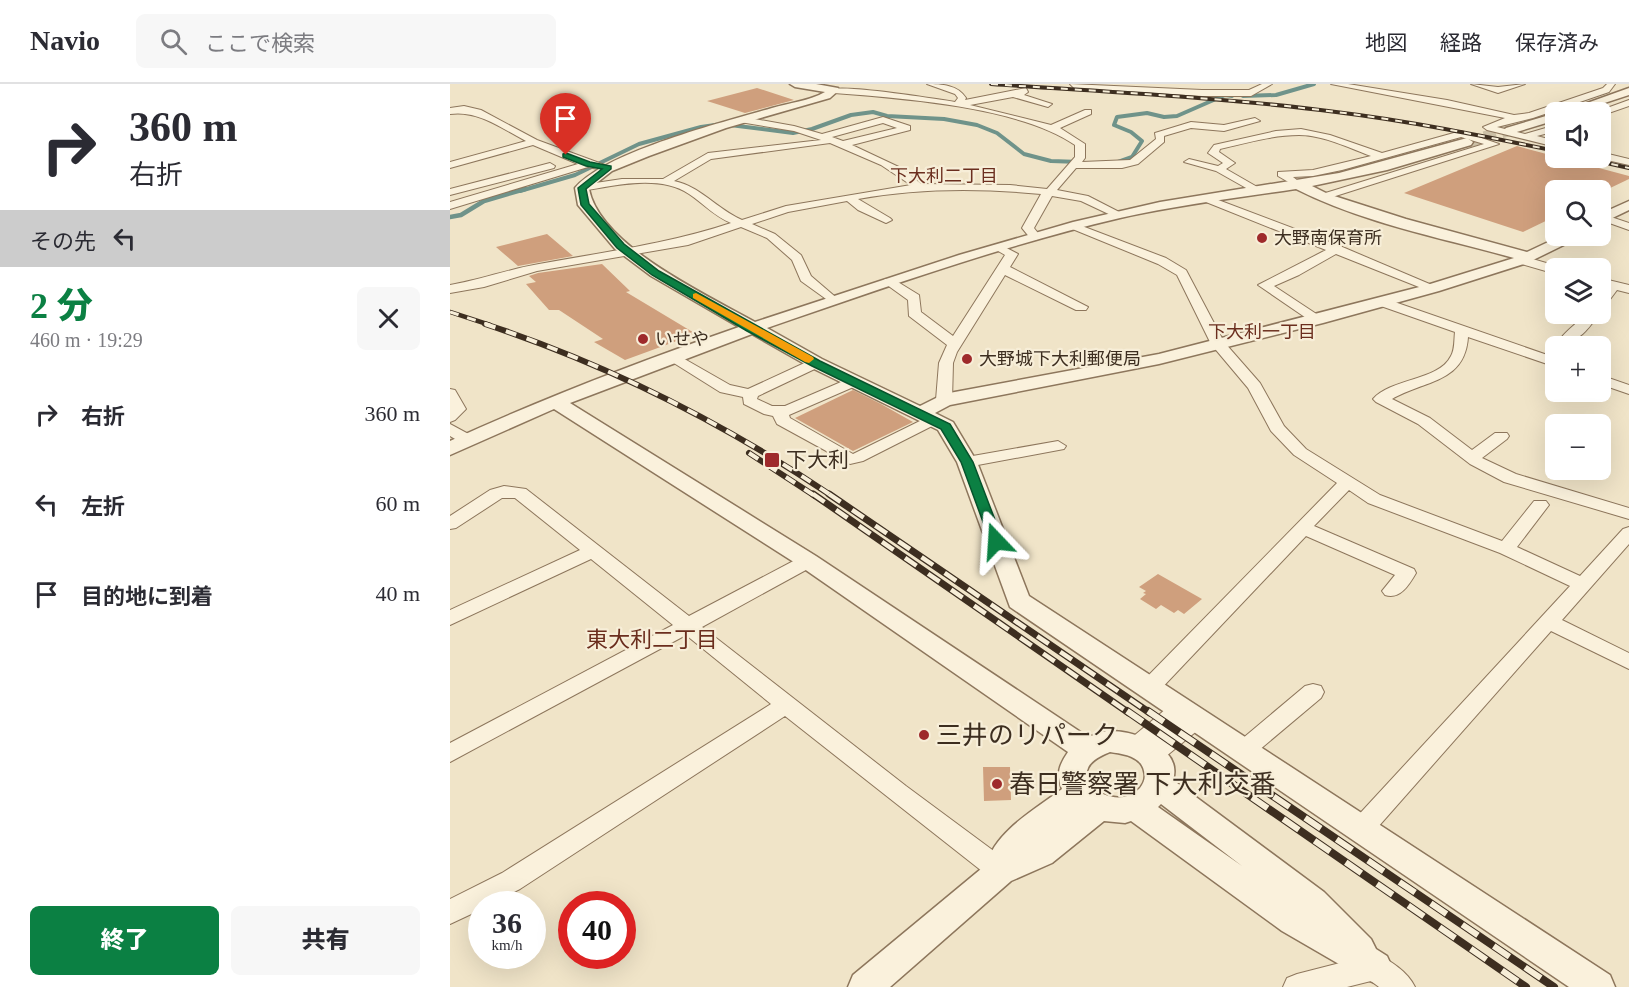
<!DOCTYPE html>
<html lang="ja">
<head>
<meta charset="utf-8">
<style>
	:root { --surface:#fff; --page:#f7f7f7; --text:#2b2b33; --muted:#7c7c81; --line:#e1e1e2; --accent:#0b8043 }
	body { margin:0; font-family:"Times New Roman","Noto Sans JP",serif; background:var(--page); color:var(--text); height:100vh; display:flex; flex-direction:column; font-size:22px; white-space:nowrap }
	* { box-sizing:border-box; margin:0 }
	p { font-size:20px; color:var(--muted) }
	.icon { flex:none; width:33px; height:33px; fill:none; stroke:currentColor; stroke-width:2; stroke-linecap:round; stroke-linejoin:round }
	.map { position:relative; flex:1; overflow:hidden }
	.side { display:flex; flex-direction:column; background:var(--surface); width:450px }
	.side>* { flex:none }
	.top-card { background:#fff; color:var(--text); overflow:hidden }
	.fabs { position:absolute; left:1095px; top:18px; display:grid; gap:12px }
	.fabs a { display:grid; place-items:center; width:66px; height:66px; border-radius:9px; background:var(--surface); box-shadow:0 6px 24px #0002; font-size:30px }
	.speed { position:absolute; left:18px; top:807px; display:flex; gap:12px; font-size:30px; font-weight:700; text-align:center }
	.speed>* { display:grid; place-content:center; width:78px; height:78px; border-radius:50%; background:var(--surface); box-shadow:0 6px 24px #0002; line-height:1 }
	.speed small { font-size:15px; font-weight:400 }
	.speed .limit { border:9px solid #d22; background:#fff; color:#111 }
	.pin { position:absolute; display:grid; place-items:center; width:51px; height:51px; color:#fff; margin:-62px -26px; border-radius:50% 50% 50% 0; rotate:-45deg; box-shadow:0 0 6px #0007 }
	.pin .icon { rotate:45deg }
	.me { position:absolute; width:66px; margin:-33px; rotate:340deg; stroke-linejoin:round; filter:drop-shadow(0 0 4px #0008) }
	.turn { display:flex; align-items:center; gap:21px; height:126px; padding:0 30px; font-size:27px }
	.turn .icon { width:78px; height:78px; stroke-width:2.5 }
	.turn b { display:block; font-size:42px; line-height:51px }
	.then { display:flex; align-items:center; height:57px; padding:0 30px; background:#0003; gap:12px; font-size:22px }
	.round { display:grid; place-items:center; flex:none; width:63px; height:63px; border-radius:9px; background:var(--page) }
	.overview { display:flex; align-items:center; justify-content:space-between; height:102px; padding:0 30px }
	h1 { font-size:36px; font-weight:800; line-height:45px; color:var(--accent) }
	.action { display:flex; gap:12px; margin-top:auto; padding:12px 30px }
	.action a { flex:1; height:69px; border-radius:9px; background:var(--accent); color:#fff; font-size:24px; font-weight:800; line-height:69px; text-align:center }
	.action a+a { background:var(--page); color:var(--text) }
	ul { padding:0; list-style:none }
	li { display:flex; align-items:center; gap:18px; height:90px; padding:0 30px }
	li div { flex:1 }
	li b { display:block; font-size:22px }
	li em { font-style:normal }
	header { display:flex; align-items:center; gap:36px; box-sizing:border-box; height:84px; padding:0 30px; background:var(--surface); border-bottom:2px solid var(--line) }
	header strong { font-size:28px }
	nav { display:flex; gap:33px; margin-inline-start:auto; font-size:21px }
	.search { width:420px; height:54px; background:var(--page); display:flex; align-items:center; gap:15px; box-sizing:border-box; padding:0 21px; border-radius:9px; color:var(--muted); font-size:22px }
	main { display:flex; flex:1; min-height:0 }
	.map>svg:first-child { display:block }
</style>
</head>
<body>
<header>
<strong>Navio</strong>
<div class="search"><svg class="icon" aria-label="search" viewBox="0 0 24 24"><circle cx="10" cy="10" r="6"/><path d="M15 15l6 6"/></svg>ここで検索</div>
<nav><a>地図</a><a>経路</a><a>保存済み</a></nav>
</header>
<main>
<section class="side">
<div class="top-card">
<div class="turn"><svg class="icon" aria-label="right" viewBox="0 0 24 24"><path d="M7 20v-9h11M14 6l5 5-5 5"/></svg><div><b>360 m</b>右折</div></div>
<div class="then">その先<svg class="icon" aria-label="left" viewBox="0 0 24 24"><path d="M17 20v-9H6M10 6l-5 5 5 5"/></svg></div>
</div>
<div class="overview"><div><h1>2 分</h1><p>460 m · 19:29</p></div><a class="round"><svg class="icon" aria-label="close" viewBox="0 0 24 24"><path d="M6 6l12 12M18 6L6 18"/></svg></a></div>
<ul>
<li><svg class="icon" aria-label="right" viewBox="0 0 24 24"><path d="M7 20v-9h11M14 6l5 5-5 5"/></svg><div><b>右折</b></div><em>360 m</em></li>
<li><svg class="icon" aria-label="left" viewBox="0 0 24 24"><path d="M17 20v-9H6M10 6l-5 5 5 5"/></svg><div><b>左折</b></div><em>60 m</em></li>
<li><svg class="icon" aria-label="arrive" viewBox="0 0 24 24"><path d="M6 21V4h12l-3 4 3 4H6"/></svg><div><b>目的地に到着</b></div><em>40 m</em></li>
</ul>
<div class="action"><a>終了</a><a>共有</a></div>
</section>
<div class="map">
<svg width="1179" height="903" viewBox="0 0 1179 903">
	<rect width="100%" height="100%" fill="#f0e4c8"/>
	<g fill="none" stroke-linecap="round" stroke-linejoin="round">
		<path stroke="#6f938a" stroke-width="4" d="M793,12l33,-1 38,-11
			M668,78l14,-5 10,-16 -11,-9 -17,-7 3,-8 30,-4 17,4 13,-1 48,-21 7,1
			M70,107l55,-16 64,-31 62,-17 21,-3 71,9 19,-4 39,-14 22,-3 14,4 57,3 33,6 20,8 27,21 27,7 29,1"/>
		<path stroke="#6f938a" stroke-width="4.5" d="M0,133l11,-2 23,-14 41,-12"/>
	</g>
	<path fill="#cf9f7d" d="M307,4l37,12 -49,13 -38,-12z
		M1067,62l112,30v3l-23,11h-50v26l-33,16 -119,-39z
		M97,150l26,22 -55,10 -22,-19z
		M152,180l28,27 -4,1 70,42 -71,26 -31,-18 9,-3 -44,-29h-10l-23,-26 10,-2 -7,-6 9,-3z
		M403,306l28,14 32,18 -60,29 -58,-33z
		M708,490l44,25 -18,15 -6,-4 -4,3 -13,-8 -5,4 -16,-10 6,-5 -3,-1 3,-2 -7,-4z
		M533,683h27l1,33 -27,1z"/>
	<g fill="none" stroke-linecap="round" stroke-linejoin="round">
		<path stroke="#ccc0a6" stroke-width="12" stroke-dasharray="12 6" stroke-linecap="butt" d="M1017,58l43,-12"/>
		<g stroke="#8d765c" stroke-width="2">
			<path id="minor" d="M477,0c15,0 31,1 39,14l-1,2 61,-12 2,4 -4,3 28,9 -4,3 -35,-10 -43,8 81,20 34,-15h6v4l-31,14 25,16v14l-3,4 48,-2 26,-21 -1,-6 36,-11 33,3 31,-7 5,3 -36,10 -33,-3 -27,8v6l-26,22 -16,4h-46l-19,22 31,6 37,19 -6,3 -4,-1 -34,-16 -29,-5 -18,32 7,9 -6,3 -4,-1 -9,-11 19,-34c-61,-6 -123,-6 -183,5l32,19 2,2 -6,3 -28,-13 -11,-9 -59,11 -36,12 23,10 26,21 10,21 28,24 -6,4 -32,-23 -9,-21 -25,-22 -26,-11 -53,18 -151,26 -53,16 -34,6v-8c30,-5 59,-16 89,-21 65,-12 129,-20 192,-41 -17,-7 -27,-19 -42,-29 -30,-20 -75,-8 -107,-3l-5,-3 5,-3 40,-6h41l45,-26 113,-13 -27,-9 -54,-9 -2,-2 5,-3 51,9 28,8 61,-17 27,9v4l-58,15 51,24 18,15 89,1 37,4 28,-32v-12c-54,-38 -174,-47 -241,-52l-4,-3c11,-6 106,9 125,12l3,-4 -3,-4zM433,39l14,5 -54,13 -11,-4zM380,59l51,22 30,20 -125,21 -44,14c-25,-11 -42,-34 -68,-39l37,-22z
				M620,0l132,6h47l13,-6h10l-21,12h-49l-128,-8z
				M881,0h17l99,16 67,15 15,-2 74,-25 4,-4h8l-6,8 -76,26 -36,9 28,7 31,-9v6l-19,5 19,5v6l-69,-17 -4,-3 22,-9z
				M1021,0l27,3 27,-3 -27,9z
				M1179,16v6l-29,10v-4h-4z
				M14,22l17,4 56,30 76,28 -5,3 -20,-4 -138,42v-7l128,-38 -45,-19 -83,23v-6l76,-21c-25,-13 -48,-31 -76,-27v-6z
				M851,45l29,6 52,18 79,-22 38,13 -176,56 -4,-1v-4l165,-51 -23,-7 -119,33 -29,6 -20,1 9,7 -5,3 -19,-11v-4l35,-2 58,-14c-22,-8 -48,-21 -72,-21 -26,0 -53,8 -79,14l-1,3 16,11 -9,6 33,19v4l-4,1 -39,-22 -32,-9 5,-3 29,7 5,-3 -15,-10 6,-8 62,-14z
				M1150,68l29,7v6l-31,-7h2z
				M100,79l5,3 -1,2 -104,27v-6z
				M755,111l135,51 99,42 -2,3h-8l-93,-37 -37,21 -25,11 50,33 -2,3h-10l-54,-37 68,-35 -125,-50 -1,-2z
				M1155,131l24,8v7l-28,-10 -1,-4z
				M624,139l92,35 20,12 38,72 36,41 24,43 22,23 74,46 122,46 32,-40h12l3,4 -32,42 63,29 43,-47 6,-2v17l-67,76 67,33v16l-78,-38 -181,205 -9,3 -9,-3 -3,-7 3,-7 218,-236 -70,-33 -132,-50 -19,-13 -35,36 100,43 2,4c-7,12 -16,27 -31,22l-3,-4 13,-16 -89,-39 -149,157 -8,3 -8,-3 -3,-5 3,-5 196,-200 -43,-28 -23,-24 -23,-43 -37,-44 -34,-69 -19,-11 -88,-36v-4z
				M549,160l19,10 -8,13 78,40 -2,3h-10l-71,-35 -48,77 -4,11 -1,37 -3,3h-10l-3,-3 3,-37 8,-18 -38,-29 -1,-16 -25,-18 2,-3h8l26,16 2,17 32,24 52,-81 -12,-7z
				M1072,172l38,11 1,1h-5v6l-38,-11v-6z
				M1150,194l29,7v8l-12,-3 -12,16 -5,1v-13l6,-7 -6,-1z
				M933,214l173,60v9l-88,-30c-3,46 -43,43 -76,62l38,19 42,32 23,-17h12l2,3 -2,3 -25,19 34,16 113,34v11l-125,-37 -34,-18 -52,-40 -42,-22 -3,-3c18,-21 66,-18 78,-43 4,-7 3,-16 4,-24l-77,-27 -2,-3 2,-3z
				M1135,230h14c-8,11 -20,30 -36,27l-2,-3c7,-9 17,-15 24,-24z
				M224,269l56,32 18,4 63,-29h10l2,3 -2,3 -63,30 -1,3 15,7h13l63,-27h10l2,3 -2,3 -69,30 1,3 63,36 75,-37 5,-2 8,5 -3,3 -75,38 -13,3 -73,-40 -4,-8 -9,-2 -20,-10 -1,-7 -23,-5 -51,-32 -2,-3z
				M1150,291l29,10v9l-29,-10z
				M0,305l5,1 11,19 -11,11 -5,2z
				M0,340l24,13 2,3 -2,3h-12l-12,-7z
				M608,357l8,5 -2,3 -97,18 -8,-5 8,-5z
				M54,402l22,3 163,127 112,-59h14l2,4 -2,4 -113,62 204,159 104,77 4,8 -4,8 -9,3 -9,-3 -207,-163 -265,173 -30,15h-8v5l-32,15v-25l52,-26 269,-169 -85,-69 -236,127v-19l223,-118 -82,-66 -141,66v-15l130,-60 -65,-52h-13l-46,30 -6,1v-13l40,-26z
				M863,600l8,2 3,6 -3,6 -69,58 -8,3 -8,-3 -3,-6 3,-6 69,-58z
				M731,617l8,2 3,6 -2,4 6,-2 8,2 3,6 -3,6 -45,37 -8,3 -8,-3 -3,-6 1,-3 -12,-1 -3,-6 3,-6 44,-37z
				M925,870c15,6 33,18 40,33h-36l-8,-6 -24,6h-64l4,-9 10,-4z"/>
		</g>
		<g stroke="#8d765c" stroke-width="3">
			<path id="tertiary" d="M340,0h26l22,4 1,2 -9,8 -104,30 -77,28 -37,15 -23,18c11,57 118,106 166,133l204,-67 114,-33 87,-20 179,-29 128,-35 6,4 -2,3 -84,25 -75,16 16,8 78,25 121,33 34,-16h17l-2,3 -49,24 -88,28 -116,32 -164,41 -209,41 -15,8 18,9 24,40 52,134 581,379 5,12h-46l-559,-380 -53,-145 -19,-32 -128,-63 -58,-33 -182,69 246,153 272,181c7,-2 16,-7 23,-6 25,0 72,17 62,49l151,112 47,47 5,10 11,7 5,11 -5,11 -12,5 -12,-5 -81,-47 -151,-110 -6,2 -21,-2 -52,42 -41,18 -121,106h-42l5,-12 134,-111c7,-32 50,-56 75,-75 -6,-15 -3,-24 6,-37l-268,-186 -246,-157 -104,46v-14c94,-43 191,-80 289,-114l-88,-51 -36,-27 -37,-44 -3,-17c30,-36 149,-66 197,-80 16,-5 38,-7 53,-16l-30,-5zM846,105c67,34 146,49 218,69l-87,27 -268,69 -215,40 -24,12 -98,-47 -55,-31c116,-40 234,-82 353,-110 58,-13 117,-20 176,-29zM660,668c13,2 31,4 34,19 2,6 0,12 -4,17 -22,23 -61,-1 -52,-20 3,-8 15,-13 22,-16zM711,720l81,62 -84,-59z
				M1179,4v7l-52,17h-15z
				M1106,29v7l-46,14 -6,-4 2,-2z
				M1179,117v9l-29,14v-10z"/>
		</g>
		<use href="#minor" fill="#faf1dc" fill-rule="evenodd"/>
		<use href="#tertiary" fill="#faf1dc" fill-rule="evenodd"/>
		<g stroke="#3d2e20" stroke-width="4">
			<path id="rail-far4" d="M541,0c115,8 231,13 345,28 74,9 147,24 220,39
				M1134,74l45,10"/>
		</g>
		<g stroke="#3d2e20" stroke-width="4.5">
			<path id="rail-far3" d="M0,228l40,13"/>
		</g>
		<g stroke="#3d2e20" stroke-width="6">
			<path id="rail-far2" d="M35,240c124,41 239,99 347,172
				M299,369l66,43"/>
		</g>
		<g stroke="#3d2e20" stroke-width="7">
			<path id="rail-far1" d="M363,410l316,219
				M379,410l321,219"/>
		</g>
		<g stroke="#3d2e20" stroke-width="8">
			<path id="rail" d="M677,627l399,276
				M698,627l406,276"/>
		</g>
		<use href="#rail-far4" stroke="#f7eed8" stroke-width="2" stroke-dasharray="7" stroke-linecap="butt"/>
		<use href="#rail-far3" stroke="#f7eed8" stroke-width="3" stroke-dasharray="9" stroke-linecap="butt"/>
		<use href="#rail-far2" stroke="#f7eed8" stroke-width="4" stroke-dasharray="11" stroke-linecap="butt"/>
		<use href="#rail-far1" stroke="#f7eed8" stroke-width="4.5" stroke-dasharray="14" stroke-linecap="butt"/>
		<use href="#rail" stroke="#f7eed8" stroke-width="6" stroke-dasharray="19" stroke-linecap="butt"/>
	</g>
	<path fill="#0b8043" stroke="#07532c" stroke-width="1.5" d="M116,69l24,9 21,4v3l-25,20 3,15 35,40 35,27 161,90 130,63 23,38 30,79 -2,3 -5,1 -6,-4 -29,-79 -20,-33 -129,-63 -65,-35 -95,-56 -35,-27 -36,-43 -3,-17 24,-19 -16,-3 -23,-9v-3z"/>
	<path fill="#f59e0b" d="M246,209l117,64 1,2 -5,4 -4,-1 -112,-64v-4z"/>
	<g fill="#9e2a2b" stroke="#f7eed8" stroke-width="2">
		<circle cx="812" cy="154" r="6"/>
		<circle cx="193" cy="255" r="6"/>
		<circle cx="517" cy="275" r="6"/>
		<rect x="314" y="368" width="16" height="16" rx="3"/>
		<circle cx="474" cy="651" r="6"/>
		<circle cx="547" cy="700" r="6"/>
	</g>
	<g text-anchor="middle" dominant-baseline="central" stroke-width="4.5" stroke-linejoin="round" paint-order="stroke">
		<g font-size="18" fill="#6b2e1e" stroke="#f7eed8">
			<text x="494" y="92">下大利二丁目</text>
			<text x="812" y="248">下大利一丁目</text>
		</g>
		<g font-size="18" fill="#3d2e20" stroke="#f7eed8" text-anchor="start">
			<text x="824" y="154">大野南保育所</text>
			<text x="205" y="255">いせや</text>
			<text x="529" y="275">大野城下大利郵便局</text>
		</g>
		<g font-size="21" fill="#3d2e20" stroke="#f7eed8" text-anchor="start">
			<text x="336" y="376">下大利</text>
		</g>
		<g font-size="22" fill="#6b2e1e" stroke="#f7eed8">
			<text x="202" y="555">東大利二丁目</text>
		</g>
		<g font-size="26" fill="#3d2e20" stroke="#f7eed8" text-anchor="start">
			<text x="486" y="651">三井のリパーク</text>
			<text x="559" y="700">春日警察署 下大利交番</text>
		</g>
	</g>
</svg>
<div class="fabs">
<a><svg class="icon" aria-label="sound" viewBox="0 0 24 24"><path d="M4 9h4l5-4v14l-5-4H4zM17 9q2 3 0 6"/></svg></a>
<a><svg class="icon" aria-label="search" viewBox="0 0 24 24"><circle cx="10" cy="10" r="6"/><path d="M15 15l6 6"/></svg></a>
<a><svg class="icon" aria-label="layers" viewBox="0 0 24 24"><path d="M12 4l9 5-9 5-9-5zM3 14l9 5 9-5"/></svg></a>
<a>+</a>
<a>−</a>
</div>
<div class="speed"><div>36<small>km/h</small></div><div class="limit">40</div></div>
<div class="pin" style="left:116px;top:71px;background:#d93025"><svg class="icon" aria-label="arrive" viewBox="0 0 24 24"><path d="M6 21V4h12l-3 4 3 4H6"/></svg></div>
<svg class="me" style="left:546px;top:457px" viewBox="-20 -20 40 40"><path d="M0-17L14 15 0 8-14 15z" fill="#0b8043" stroke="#fff" stroke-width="4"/></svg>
</div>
</main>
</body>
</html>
